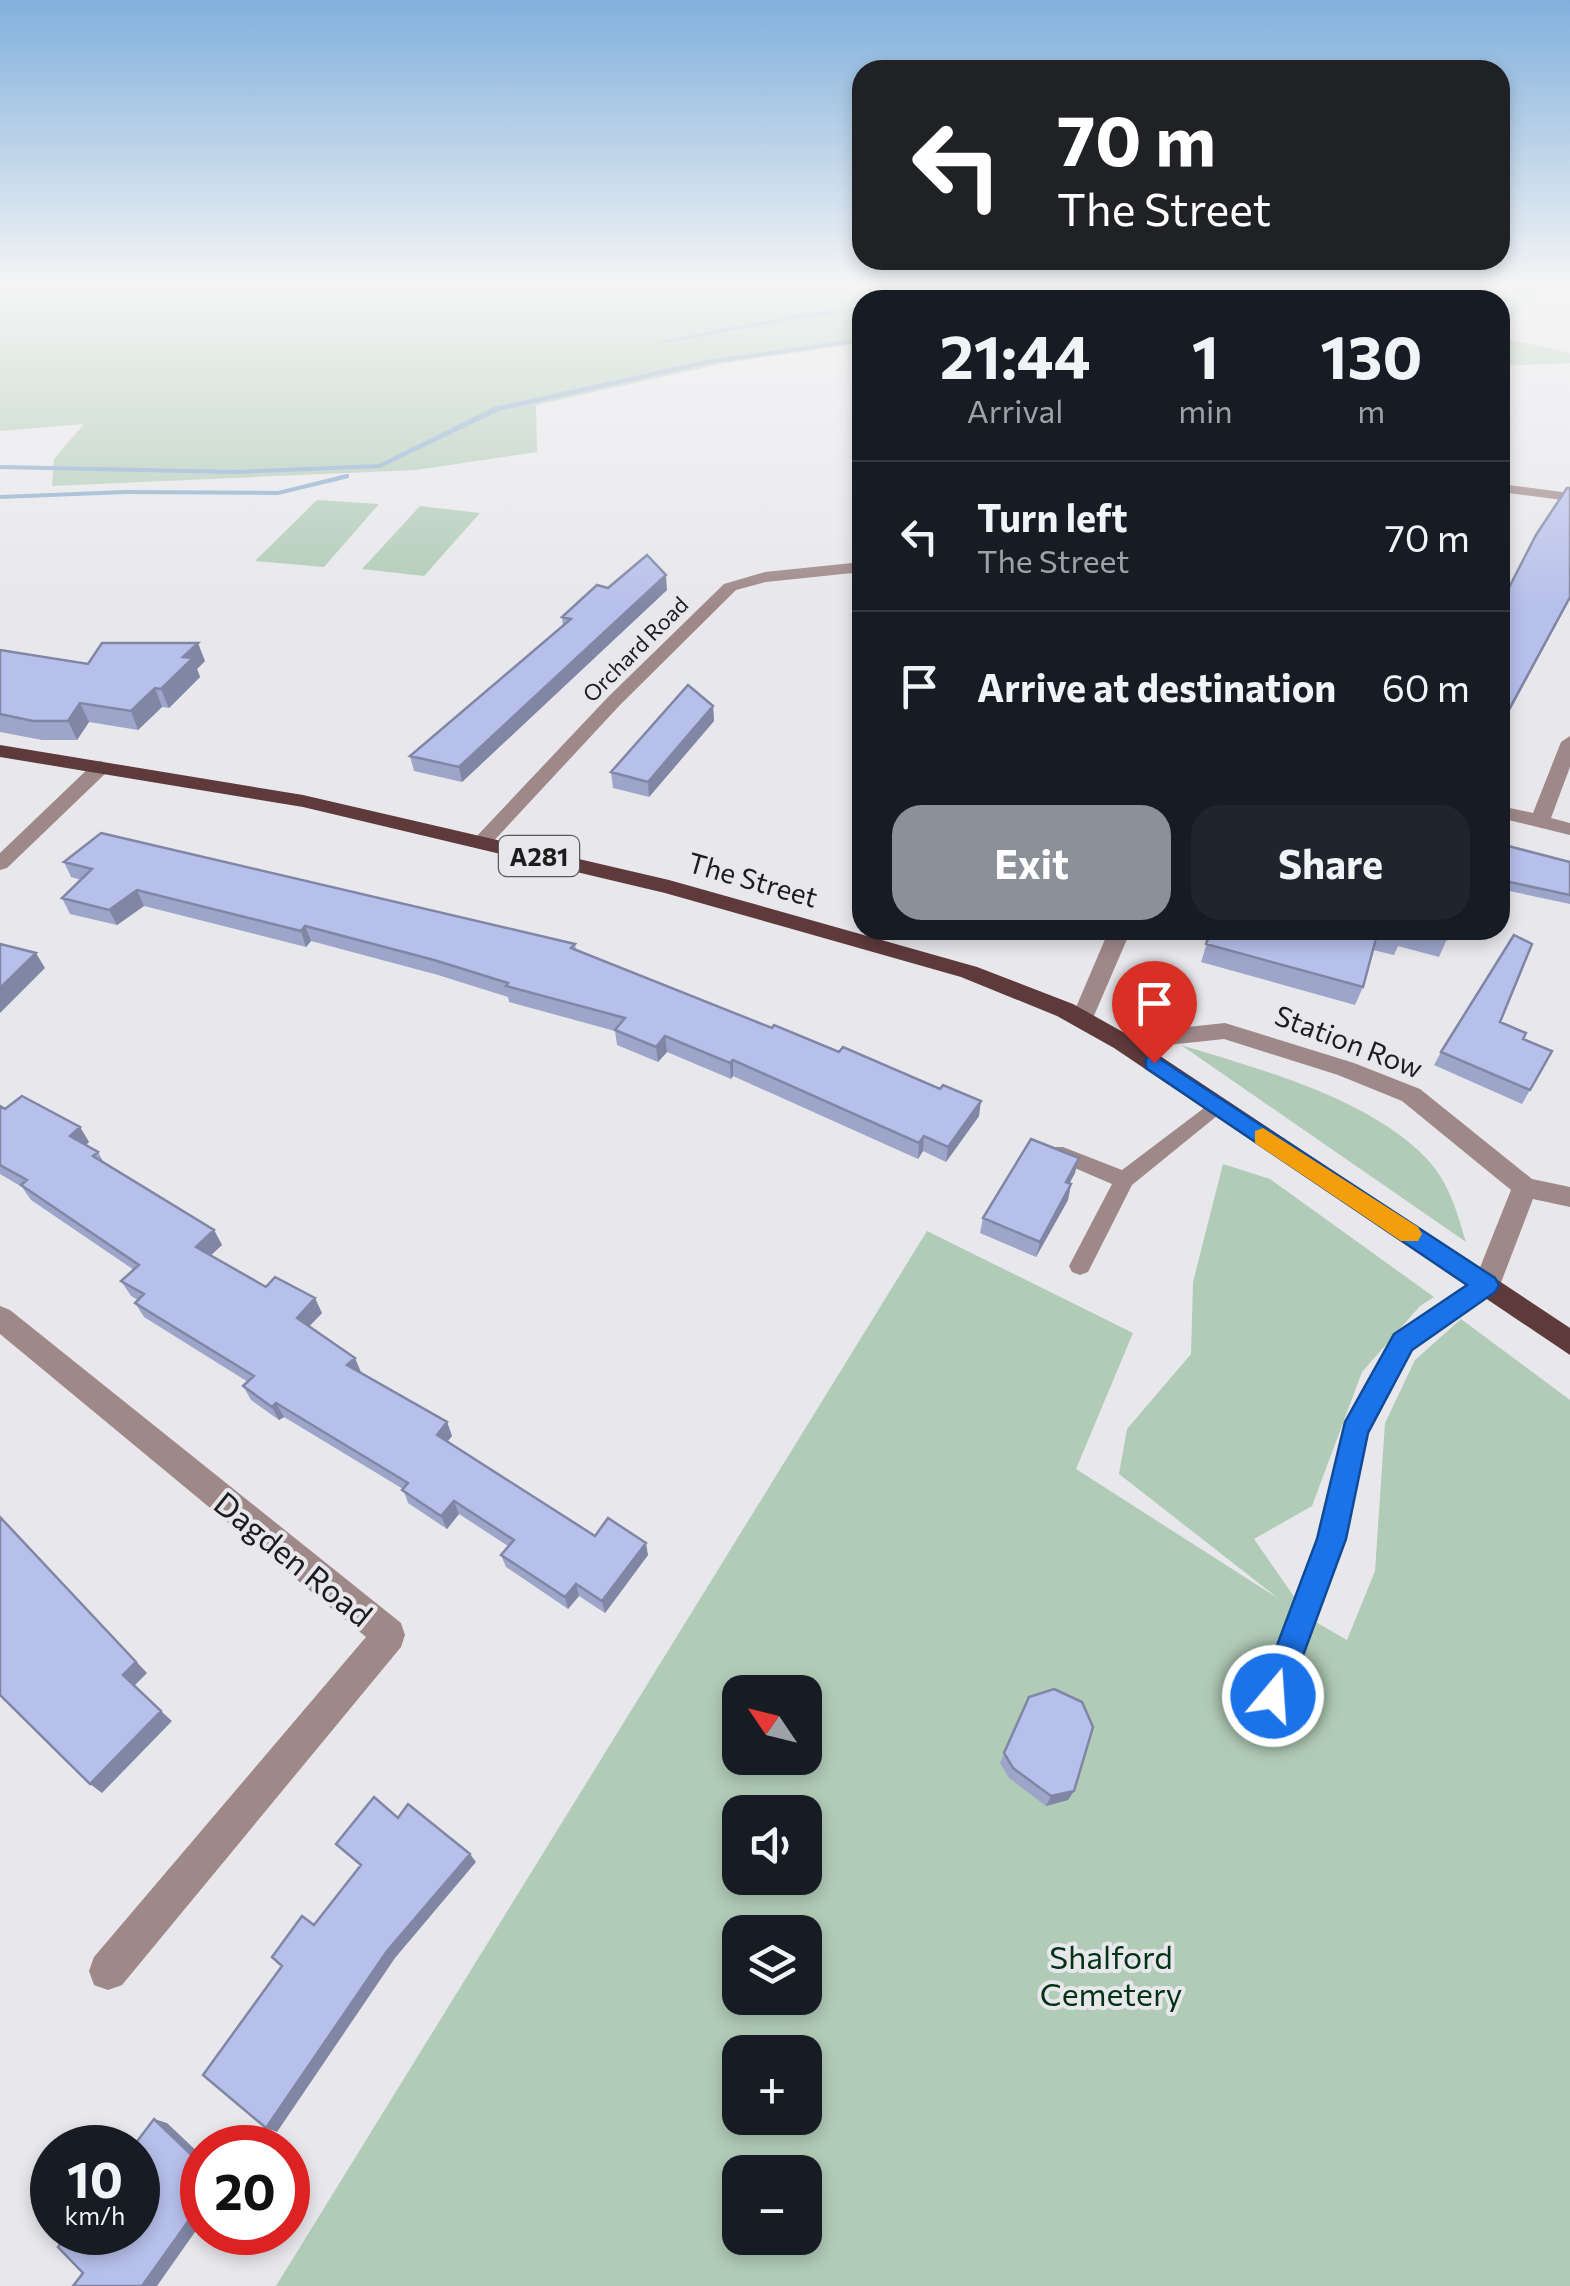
<!DOCTYPE html>
<html lang="en">
<head>
<meta charset="utf-8">
<style>
	:root { --surface:#171b24; --page:#20242c; --text:#f1f3f6; --muted:#9ea1a6; --line:#363941; --accent:#8c9099 }
	body { margin:0; font-family:Commissioner,sans-serif; background:var(--page); color:var(--text); height:100vh; display:flex; flex-direction:column; font-size:38px; white-space:nowrap }
	* { box-sizing:border-box; margin:0 }
	p { font-size:32px; color:var(--muted) }
	.icon { flex:none; width:55px; height:55px; fill:none; stroke:currentColor; stroke-width:2; stroke-linecap:round; stroke-linejoin:round }
	.map { position:relative; flex:1; overflow:hidden }
	.details { position:absolute; left:852px; top:290px; width:658px; height:650px; display:flex; flex-direction:column; background:var(--surface); border-radius:30px; box-shadow:0 5px 15px #0003 }
	.details>* { flex:none }
	.top-card { position:absolute; left:852px; top:60px; width:658px; height:210px; border-radius:30px; box-shadow:0 5px 15px #0003; background:#202124; color:#fff; overflow:hidden }
	.needle { width:65px; rotate:305deg }
	.tools { position:absolute; left:722px; top:1675px; display:grid; gap:20px }
	.tools a { display:grid; place-items:center; width:100px; height:100px; border-radius:20px; background:var(--surface); box-shadow:0 5px 15px #0003; font-size:50px }
	.speed { position:absolute; left:30px; top:2125px; display:flex; gap:20px; font-size:50px; font-weight:700; text-align:center }
	.speed>* { display:grid; place-content:center; width:130px; height:130px; border-radius:50%; background:var(--surface); box-shadow:0 5px 15px #0003; line-height:1 }
	.speed small { font-size:25px; font-weight:400 }
	.speed .limit { border:15px solid #d22; background:#fff; color:#111 }
	.pin { position:absolute; display:grid; place-items:center; width:85px; height:85px; color:#fff; margin:-102px -42px; border-radius:50% 50% 50% 0; rotate:-45deg; box-shadow:0 0 10px #0007 }
	.pin .icon { rotate:45deg }
	.me { position:absolute; width:110px; margin:-55px; rotate:18deg; stroke-linejoin:round; filter:drop-shadow(0 0 8px #0008) }
	.turn { display:flex; align-items:center; gap:35px; height:210px; padding:0 40px; font-size:45px }
	.turn .icon { width:130px; height:130px; stroke-width:2.5 }
	.turn b { display:block; font-size:70px; line-height:85px }
	.eta { display:flex; justify-content:space-evenly; align-items:center; height:170px; text-align:center }
	.eta b { font-size:60px; font-weight:700; line-height:70px }
	.button { display:flex; gap:20px; margin-top:auto; padding:20px 40px }
	.button a { flex:1; height:115px; border-radius:30px; background:var(--accent); color:#fff; font-size:40px; font-weight:700; line-height:115px; text-align:center }
	.button a+a { background:var(--page); color:var(--text) }
	ul { padding:0; list-style:none }
	li { display:flex; align-items:center; gap:30px; height:150px; padding:0 40px; border-top:2px solid var(--line) }
	li div { flex:1 }
	li b { display:block; font-size:38px }
	li em { font-style:normal }
	.map>svg:first-child { display:block }
</style>
</head>
<body>
<div class="map">
<svg width="1570" height="2286" viewBox="0 0 1570 2286">
	<rect width="100%" height="100%" fill="#e8e8ec"/>
	<path fill="#b0cbb6" fill-rule="evenodd" d="M0,288h1543l-43,43v-31h-638v43l-137,20 -189,42 1,47 -121,18 -364,16 2,-27 30,-35 -84,7z
		M1500,337l70,16v10l-70,3z
		M317,500l62,4 -55,63 -69,-6z
		M420,506l60,7 -56,63 -62,-7z
		M1181,1045c78,24 188,53 246,114 22,23 30,53 39,83z
		M1223,1164l47,15 164,118 -14,9 -58,66 -50,134 -58,33 43,62 -4,8 54,31 28,-69 10,-148 30,-63 46,-41 109,81v886h-1294l651,-1055 206,102 -57,136 203,130 -160,-125 8,-45 64,-75 2,-72zM740,1692h65v66h-65zM740,1812h65v66h-65zM740,1932h65v66h-65zM740,2052h65v66h-65zM740,2172h65v66h-65z"/>
	<g fill="none" stroke-linecap="round" stroke-linejoin="round">
		<path fill="#87aacb" fill-rule="evenodd" d="M1092,288h23l-111,12h-23z
			M1409,288h13l-56,12h-13z
			M862,308v4l-61,6 -142,26 -3,-2 145,-28z
			M862,338v4l-155,22 -208,47 -119,57 -143,6 -237,-5v-4l237,5 142,-6 115,-57 213,-47z
			M346,474h3v4l-71,17 -153,-1 -125,5v-4l125,-5 153,1z"/>
		<path fill="#9e8888" fill-rule="evenodd" d="M1216,1099l10,7 -3,5 -91,74 -44,87 -8,3 -8,-3 -3,-6 43,-82 -63,-27 -3,-5 3,-5h14l59,23z
			M1487,1276l8,3 3,6 -3,6 -84,58 -44,84 -23,106 -57,157 -4,10 -10,4 -10,-4 -4,-10 59,-157 29,-116 48,-88z"/>
		<path fill="#9e8888" fill-rule="evenodd" d="M1500,484l70,9v8l-70,-9z
			M862,562v10l-96,10 -30,8 -116,115 -131,141h-14v-8l133,-141 116,-113 41,-12z
			M1570,736v31l-19,51 19,5v12l-70,-17v-12l33,7 28,-71z
			M101,761l9,6 -2,4 -101,97 -7,2v-17l94,-90z
			M1109,930h22l-41,95h-16l-3,-6z
			M1225,1023l129,40 66,26 112,90 38,8v20l-37,-8 -36,94 -10,3 -10,-3 -4,-8 38,-95 -109,-89 -64,-26 -114,-36 -102,11 -12,-8 12,-8z
			M0,1306l10,4 391,313 4,12 -4,12 -279,338 -14,5 -14,-5 -5,-14 5,-14 272,-320 -366,-303z"/>
		<path fill="#5e3a3b" fill-rule="evenodd" d="M0,745l303,50 366,85 308,87 96,37 57,32 440,292v27l-456,-307 -57,-32 -96,-39 -296,-84 -362,-86 -303,-50z"/>
	</g>
	<path fill="#9da5ca" d="M608,588l59,2 -205,192 -48,-11 -4,-15 153,-130 -1,-9z
		M0,650l88,14 117,-3 -8,8 3,8 -31,31 -7,-1 -24,23 -49,-8 -12,18h-35l-42,-8z
		M713,706l1,15 -65,76 -36,-9 -2,-16z
		M1508,846l62,16v42l-70,-15v-19z
		M64,862l511,82 1,6 403,166 -33,46 -23,-11 -5,8 -185,-83 -2,3 -64,-27 -9,10 -41,-17 -2,-14 -106,-29 -1,-5 -70,-22 -127,-34 -5,6 -162,-41 -27,19 -47,-11 -8,-16 19,-18 -10,-3z
		M1211,930h238l-2,9 -8,18 -41,-11 -4,9 -21,-5 -10,37 -8,18 -154,-43z
		M1500,1022l23,17 7,51 -8,14 -88,-39 7,-13z
		M0,1106l5,3 75,18 9,15 -3,3 12,7 6,11 110,67 8,15 -12,10 56,32 56,26 -13,13 52,47 86,49 5,14 -5,6 148,94 53,19 -43,58 -26,-17 -11,13 -62,-42 -5,-12 7,-9 -49,-32 -12,15 -39,-26 -5,-14 -119,-72 -5,3 -28,-20 -8,-14 5,-4 -104,-65 -9,-14 3,-3 -7,-4 -10,-15 13,-11 -103,-70 -9,-13 -22,-13z
		M1075,1173l-6,11h2l-3,16 -32,57 -56,-24 3,-15z
		M1029,1697l45,94 -6,9 -22,6 -37,-28 -9,-15z"/>
	<path fill="#8086a4" d="M666,575l1,15 -205,192 -3,-15z
		M1570,597v2l-70,130v-3z
		M198,643l7,18 -8,8 3,8 -31,31 -8,-19 22,-32z
		M155,688l7,19 -24,23 -7,-19z
		M80,703l9,19 -12,18 -9,-19z
		M713,706l1,15 -65,76 -1,-15z
		M137,890l7,16 -27,19 -8,-15z
		M305,926l6,15 -5,6 -5,-16z
		M36,953l9,15 -45,45v-25z
		M665,1036l2,16 -9,10 -2,-15z
		M733,1060v16l-2,3 -1,-16z
		M981,1101l-2,15 -33,46 2,-15z
		M80,1127l9,15 -10,9 -9,-15z
		M924,1136l-1,15 -5,8 1,-16z
		M1079,1158l-4,15 -13,24 4,-15z
		M1071,1184l-3,16 -32,57 4,-15z
		M214,1230l8,15 -18,17 -8,-15z
		M315,1298l7,15 -18,19 -7,-14z
		M355,1358l6,14 -7,7 -7,-14z
		M276,1403l8,14 -5,3 -7,-13z
		M447,1422l5,14 -10,12 -5,-13z
		M454,1501l5,13 -12,15 -6,-13z
		M0,1517l147,156 -13,13 -11,-11z
		M646,1543l2,12 -43,58 -3,-12z
		M576,1584l3,12 -11,13 -3,-12z
		M161,1711l11,10 -70,72 -12,-9z
		M1074,1791l-6,9 -22,6 5,-10z
		M470,1854l6,8 -81,96 -118,174 -11,-4 121,-177z
		M154,2119l13,4 35,33v9z
		M202,2202v20l-45,64h-15z"/>
	<path fill="#b7c0eb" stroke="#8086a4" stroke-width="2.5" d="M1567,488h3v109l-70,129v-100l2,-4h-2v-17l36,-70z
		M647,555l19,20 -207,192 -49,-11 161,-137 -9,-2 35,-32 11,3z
		M102,643h96l-15,14 10,1 -32,31 -6,-1 -24,23 -51,-8 -12,18h-35l-33,-7v-64l88,14z
		M688,685l25,21 -65,76 -37,-10z
		M101,833l474,111 -4,4 201,80 2,-3 65,27 4,-5 97,42 3,-4 38,16 -33,46 -24,-11 -5,7 -186,-83 -3,3 -65,-27 -9,11 -41,-17 10,-12 -119,-32 2,-3 -74,-23 -129,-34 -4,5 -164,-41 -28,20 -47,-12 30,-29 -28,-7z
		M1508,846l62,16v33l-70,-15z
		M1211,930h193l-2,7 -24,-6 -15,56 -157,-43z
		M1415,930h34l-2,9z
		M1514,935l18,9 -32,78 26,11 -3,6 29,12 -22,39 -89,-38z
		M0,944l36,9 -36,35z
		M22,1096l58,31 -10,9 28,16 -5,4 121,74 -18,17 70,40 9,-10 40,21 -18,20 58,40 -8,7 100,57 -10,13 158,101 13,-18 38,25 -44,58 -26,-17 -11,13 -64,-42 13,-15 -60,-39 -13,15 -39,-26 6,-7 -132,-80 -4,4 -29,-21 11,-10 -119,-73 9,-9 -23,-13 18,-16 -118,-80 6,-5 -27,-15v-59l5,3z
		M1031,1139l48,19 -13,24 5,2 -31,58 -57,-24z
		M0,1517l136,145 -13,13 38,36 -71,73 -90,-89z
		M1054,1689l28,13 11,25 -19,64 -23,5 -38,-28 -9,-15 25,-56z
		M374,1797l24,21 10,-14 62,50 -83,97 -121,177 -63,-53 79,-109 -10,-9 30,-41 12,9 47,-60 -25,-21z
		M154,2119l48,46v37l-60,84h-69l10,-13 -25,-26 10,-15h70v-84h-6z"/>
	<linearGradient id="sky" x2="0" y2="1"><stop stop-color="#81b0dc"/><stop offset="0.47" stop-color="#f5f5f6"/><stop offset="1" stop-color="#f5f5f6" stop-opacity="0"/></linearGradient>
	<rect width="1570" height="608" fill="url(#sky)"/>
	<path fill="#1a73e8" stroke="#114b97" stroke-width="2.5" d="M1154,1055l341,223 4,7 -4,7 -83,58 -44,83 -22,106 -62,168 -11,4 -11,-4 -4,-11 59,-157 28,-117 49,-88 73,-49 -321,-217v-10z"/>
	<path fill="#f59e0b" d="M1263,1128l155,99 4,7 -4,7h-17l-146,-98v-12z"/>
	<g text-anchor="middle" dominant-baseline="central" stroke-width="8" stroke-linejoin="round" paint-order="stroke">
		<g font-size="22" fill="#1d1d1e" stroke="#e8e8ec">
			<text transform="translate(635 649) rotate(-45)">Orchard Road</text>
		</g>
		<rect fill="#e8e8ec" stroke="#5a5a5c" stroke-width="2.5" x="499" y="836" width="80" height="40" rx="8"/>
		<g font-size="25" font-weight="bold" fill="#1d1d1e">
			<text x="539" y="856">A281</text>
		</g>
		<g font-size="28" fill="#1d1d1e" stroke="#e8e8ec">
			<text transform="translate(753 879) rotate(16)">The Street</text>
			<text transform="translate(1349 1041) rotate(21)">Station Row</text>
		</g>
		<g font-size="32" fill="#1d1d1e" stroke="#e8e8ec">
			<text transform="translate(294 1558) rotate(39)">Dagden Road</text>
		</g>
		<g font-size="32" fill="#033316" stroke="#e8e8ec">
			<text x="1111" y="1956">Shalford<tspan x="1111" dy="37">Cemetery</tspan></text>
		</g>
	</g>
</svg>
<div class="tools">
<a><svg class="needle" viewBox="-14 -14 28 28"><path d="M0-13l5 13h-10z" fill="#e53935"/><path d="M0 13l5-13h-10z" fill="#9ea1a6"/></svg></a>
<a><svg class="icon" aria-label="sound" viewBox="0 0 24 24"><path d="M4 9h4l5-4v14l-5-4H4zM17 9q2 3 0 6"/></svg></a>
<a><svg class="icon" aria-label="layers" viewBox="0 0 24 24"><path d="M12 4l9 5-9 5-9-5zM3 14l9 5 9-5"/></svg></a>
<a>+</a>
<a>−</a>
</div>
<div class="speed"><div>10<small>km/h</small></div><div class="limit">20</div></div>
<div class="pin" style="left:1154px;top:1063px;background:#d93025"><svg class="icon" aria-label="arrive" viewBox="0 0 24 24"><path d="M6 21V4h12l-3 4 3 4H6"/></svg></div>
<svg class="me" style="left:1273px;top:1696px" viewBox="-20 -20 40 40"><circle r="17" fill="#1a73e8" stroke="#fff" stroke-width="3"/><path d="M0-11L8 9 0 5-8 9z" fill="#fff"/></svg>
<div class="top-card">
<div class="turn"><svg class="icon" aria-label="left" viewBox="0 0 24 24"><path d="M17 20v-9H6M10 6l-5 5 5 5"/></svg><div><b>70 m</b>The Street</div></div>
</div>
<section class="details">
<div class="eta">
<div><b>21:44</b><p>Arrival</p></div>
<div><b>1</b><p>min</p></div>
<div><b>130</b><p>m</p></div>
</div>
<ul>
<li><svg class="icon" aria-label="left" viewBox="0 0 24 24"><path d="M17 20v-9H6M10 6l-5 5 5 5"/></svg><div><b>Turn left</b><p>The Street</p></div><em>70 m</em></li>
<li><svg class="icon" aria-label="arrive" viewBox="0 0 24 24"><path d="M6 21V4h12l-3 4 3 4H6"/></svg><div><b>Arrive at destination</b></div><em>60 m</em></li>
</ul>
<div class="button"><a>Exit</a><a>Share</a></div>
</section>
</div>
</body>
</html>
